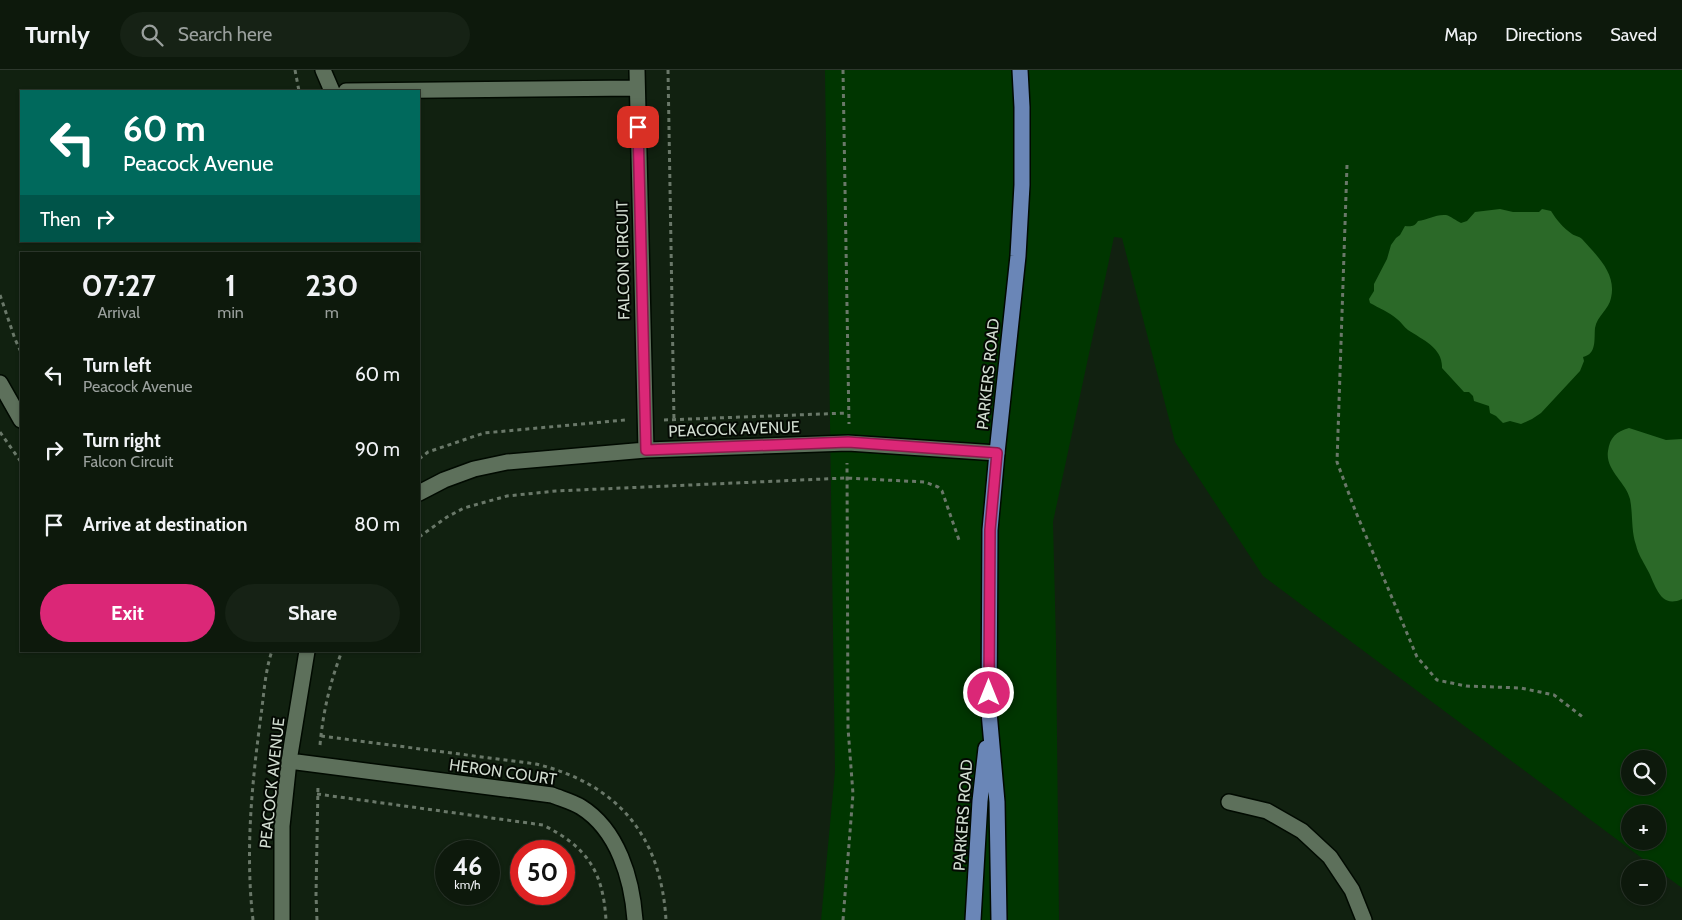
<!DOCTYPE html>
<html lang="en">
<head>
<meta charset="utf-8">
<style>
	:root { --surface:#0d190c; --page:#162215; --text:#f1f3f6; --muted:#9aa09d; --line:#2d382d; --accent:#db2777 }
	body { margin:0; font-family:Cabin,sans-serif; background:var(--page); color:var(--text); height:100vh; display:flex; flex-direction:column; font-size:19px; white-space:nowrap }
	* { box-sizing:border-box; margin:0 }
	p { font-size:16px; color:var(--muted) }
	.icon { flex:none; width:28px; height:28px; fill:none; stroke:currentColor; stroke-width:2; stroke-linecap:round; stroke-linejoin:round }
	.map { position:relative; flex:1; overflow:hidden }
	.details { position:absolute; left:20px; top:182px; width:400px; height:400px; display:flex; flex-direction:column; background:var(--surface); border-radius:0px; box-shadow:0 1px 4px #0004,0 0 0 1px var(--line) }
	.details>* { flex:none }
	.banner { position:absolute; left:20px; top:20px; width:400px; height:152px; border-radius:0px; box-shadow:0 1px 4px #0004,0 0 0 1px var(--line); background:#00695c; color:#fff; overflow:hidden }
	.buttons { position:absolute; left:1621px; top:680px; display:grid; gap:10px }
	.buttons a { display:grid; place-items:center; width:45px; height:45px; border-radius:50%; background:var(--surface); box-shadow:0 1px 4px #0004,0 0 0 1px var(--line); font-size:25px }
	.speed { position:absolute; left:435px; top:770px; display:flex; gap:10px; font-size:25px; font-weight:700; text-align:center }
	.speed>* { display:grid; place-content:center; width:65px; height:65px; border-radius:50%; background:var(--surface); box-shadow:0 1px 4px #0004,0 0 0 1px var(--line); line-height:1 }
	.speed small { font-size:12px; font-weight:400 }
	.speed .limit { border:8px solid #d22; background:#fff; color:#111 }
	.pin { position:absolute; display:grid; place-items:center; width:42px; height:42px; color:#fff; margin:-21px; border-radius:10px; box-shadow:0 2px 8px #0006 }
	.me { position:absolute; width:55px; margin:-28px; rotate:0deg; stroke-linejoin:round; filter:drop-shadow(0 0 4px #0008) }
	.turn { display:flex; align-items:center; gap:18px; height:105px; padding:0 20px; font-size:22px }
	.turn .icon { width:65px; height:65px; stroke-width:2.5 }
	.turn b { display:block; font-size:35px; line-height:42px }
	.then { display:flex; align-items:center; height:48px; padding:0 20px; background:#0003; gap:10px; font-size:19px }
	.eta { display:flex; justify-content:space-evenly; align-items:center; height:85px; text-align:center }
	.eta b { font-size:30px; font-weight:800; line-height:35px }
	.button { display:flex; gap:10px; margin-top:auto; padding:10px 20px }
	.button a { flex:1; height:58px; border-radius:30px; background:var(--accent); color:#fff; font-size:20px; font-weight:800; line-height:58px; text-align:center }
	.button a+a { background:var(--page); color:var(--text) }
	ul { padding:0; list-style:none }
	li { display:flex; align-items:center; gap:15px; height:75px; padding:0 20px }
	li div { flex:1 }
	li b { display:block; font-size:19px }
	li em { font-style:normal }
	header { display:flex; align-items:center; gap:30px; box-sizing:border-box; height:70px; padding:0 25px; background:var(--surface); border-bottom:1px solid var(--line) }
	header strong { font-size:24px }
	nav { display:flex; gap:28px; margin-inline-start:auto; font-size:18px }
	.search { width:350px; height:45px; background:var(--page); display:flex; align-items:center; gap:12px; box-sizing:border-box; padding:0 18px; border-radius:28px; color:var(--muted); font-size:19px }
	.map>svg:first-child { display:block }
</style>
</head>
<body>
<header>
<strong>Turnly</strong>
<div class="search"><svg class="icon" aria-label="search" viewBox="0 0 24 24"><circle cx="10" cy="10" r="6"/><path d="M15 15l6 6"/></svg>Search here</div>
<nav><a>Map</a><a>Directions</a><a>Saved</a></nav>
</header>
<div class="map">
<svg width="1682" height="850" viewBox="0 0 1682 850">
	<rect width="100%" height="100%" fill="#112110"/>
	<path fill="#003600" fill-rule="evenodd" d="M825,0h857v818l-419,-312 -88,-134 -53,-204 -8,-1 -61,285 3,121 3,277h-238l14,-149zM1630,689h28v27h-28zM1630,744h28v27h-28z"/>
	<path fill="#2b6928" d="M1500,139l13,3h26l3,-3 9,2c5,8 12,17 21,23 3,2 7,2 10,5 14,16 35,34 29,59 -2,11 -14,18 -16,30 -1,11 2,26 -12,29l1,4 -4,10 -39,42 -9,6 -11,5 -11,-3 -7,2 -7,-7 -6,-3 -1,-7 -15,-5 -1,-5 -4,-4h-5l-22,-24c1,-20 -19,-28 -34,-38 -4,-3 -7,-8 -11,-11 -8,-7 -18,-11 -27,-16l-1,-4 5,-8v-7l13,-25 4,-14 5,-7 4,-3 5,-9c6,1 10,0 13,-5 9,-1 18,-7 28,-6 5,1 10,6 15,8l6,-2 8,-9z
		M1629,358l37,12 16,-1v160c-23,11 -27,-17 -35,-30 -4,-8 -9,-15 -11,-24 -5,-14 -3,-31 -6,-46 -4,-17 -25,-29 -22,-48 2,-14 8,-19 21,-23z"/>
	<g fill="none" stroke-linecap="round" stroke-linejoin="round">
		<g stroke="#010a00" stroke-width="18">
			<path id="minor" d="M323,0l9,21
				M637,0l9,380
				M346,21l291,-3
				M0,313l21,37
				M419,423l25,-13 30,-11 33,-7 139,-12 202,-7 149,10
				M289,691l263,34c10,4 21,7 29,12 37,23 51,72 54,113
				M1229,732l38,9 35,20 28,26 22,33 12,30
				M282,850v-94l7,-65 18,-110"/>
		</g>
		<g stroke="#010a00" stroke-width="18">
			<path id="major" d="M973,850l7,-119 6,-53
				M999,850l-2,-118 -8,-90 1,-182 7,-77 21,-197 4,-71v-78l-2,-37"/>
		</g>
		<path stroke="#6a7869" stroke-width="3" stroke-dasharray="4 4" stroke-linecap="butt" d="M295,0l4,21
			M668,0l6,351
			M843,0l6,354
			M1347,95l-10,297 18,48 62,147 20,23 29,6 55,2 33,7 30,23
			M0,225l15,44 6,13
			M664,350l184,-7
			M0,362l21,30
			M419,389l9,-7 56,-19 141,-13
			M419,467l28,-20 17,-9 43,-12 49,-5 290,-13 79,4 13,5 4,4 17,49
			M321,666l215,28c82,20 125,72 130,156
			M320,675c3,-33 10,-63 22,-94
			M317,724l226,31c44,22 60,46 63,95
			M253,850c-8,-69 -1,-137 8,-205 3,-21 4,-44 11,-64
			M317,850l-1,-25 2,-109
			M843,850l10,-126 -5,-66 -1,-265"/>
		<use href="#minor" stroke="#5d705b" stroke-width="15"/>
		<use href="#major" stroke="#6a86b7" stroke-width="15"/>
	</g>
	<g fill="none" stroke-linecap="round" stroke-linejoin="round">
		<g stroke="#8e194d" stroke-width="12">
			<path id="route" d="M638,57l8,323 202,-8 149,11 -7,77 -1,163"/>
		</g>
		<use href="#route" stroke="#db2777" stroke-width="9"/>
	</g>
	<g text-anchor="middle" dominant-baseline="central" stroke-width="4" stroke-linejoin="round" paint-order="stroke">
		<g font-size="16" fill="#d1dcd0" stroke="#040903">
			<text transform="translate(623 190) rotate(-91)">FALCON CIRCUIT</text>
			<text transform="translate(988 304) rotate(-84)">PARKERS ROAD</text>
			<text transform="translate(734 359) rotate(-2)">PEACOCK AVENUE</text>
			<text transform="translate(503 702) rotate(8)">HERON COURT</text>
			<text transform="translate(272 713) rotate(-84)">PEACOCK AVENUE</text>
			<text transform="translate(963 745) rotate(-86)">PARKERS ROAD</text>
		</g>
	</g>
</svg>
<div class="buttons">
<a><svg class="icon" aria-label="search" viewBox="0 0 24 24"><circle cx="10" cy="10" r="6"/><path d="M15 15l6 6"/></svg></a>
<a>+</a>
<a>−</a>
</div>
<div class="speed"><div>46<small>km/h</small></div><div class="limit">50</div></div>
<div class="pin" style="left:638px;top:57px;background:#d93025"><svg class="icon" aria-label="arrive" viewBox="0 0 24 24"><path d="M6 21V4h12l-3 4 3 4H6"/></svg></div>
<svg class="me" style="left:989px;top:623px" viewBox="-20 -20 40 40"><circle r="17" fill="#db2777" stroke="#fff" stroke-width="3"/><path d="M0-11L8 9 0 5-8 9z" fill="#fff"/></svg>
<div class="banner">
<div class="turn"><svg class="icon" aria-label="left" viewBox="0 0 24 24"><path d="M17 20v-9H6M10 6l-5 5 5 5"/></svg><div><b>60 m</b>Peacock Avenue</div></div>
<div class="then">Then<svg class="icon" aria-label="right" viewBox="0 0 24 24"><path d="M7 20v-9h11M14 6l5 5-5 5"/></svg></div>
</div>
<section class="details">
<div class="eta">
<div><b>07:27</b><p>Arrival</p></div>
<div><b>1</b><p>min</p></div>
<div><b>230</b><p>m</p></div>
</div>
<ul>
<li><svg class="icon" aria-label="left" viewBox="0 0 24 24"><path d="M17 20v-9H6M10 6l-5 5 5 5"/></svg><div><b>Turn left</b><p>Peacock Avenue</p></div><em>60 m</em></li>
<li><svg class="icon" aria-label="right" viewBox="0 0 24 24"><path d="M7 20v-9h11M14 6l5 5-5 5"/></svg><div><b>Turn right</b><p>Falcon Circuit</p></div><em>90 m</em></li>
<li><svg class="icon" aria-label="arrive" viewBox="0 0 24 24"><path d="M6 21V4h12l-3 4 3 4H6"/></svg><div><b>Arrive at destination</b></div><em>80 m</em></li>
</ul>
<div class="button"><a>Exit</a><a>Share</a></div>
</section>
</div>
</body>
</html>
